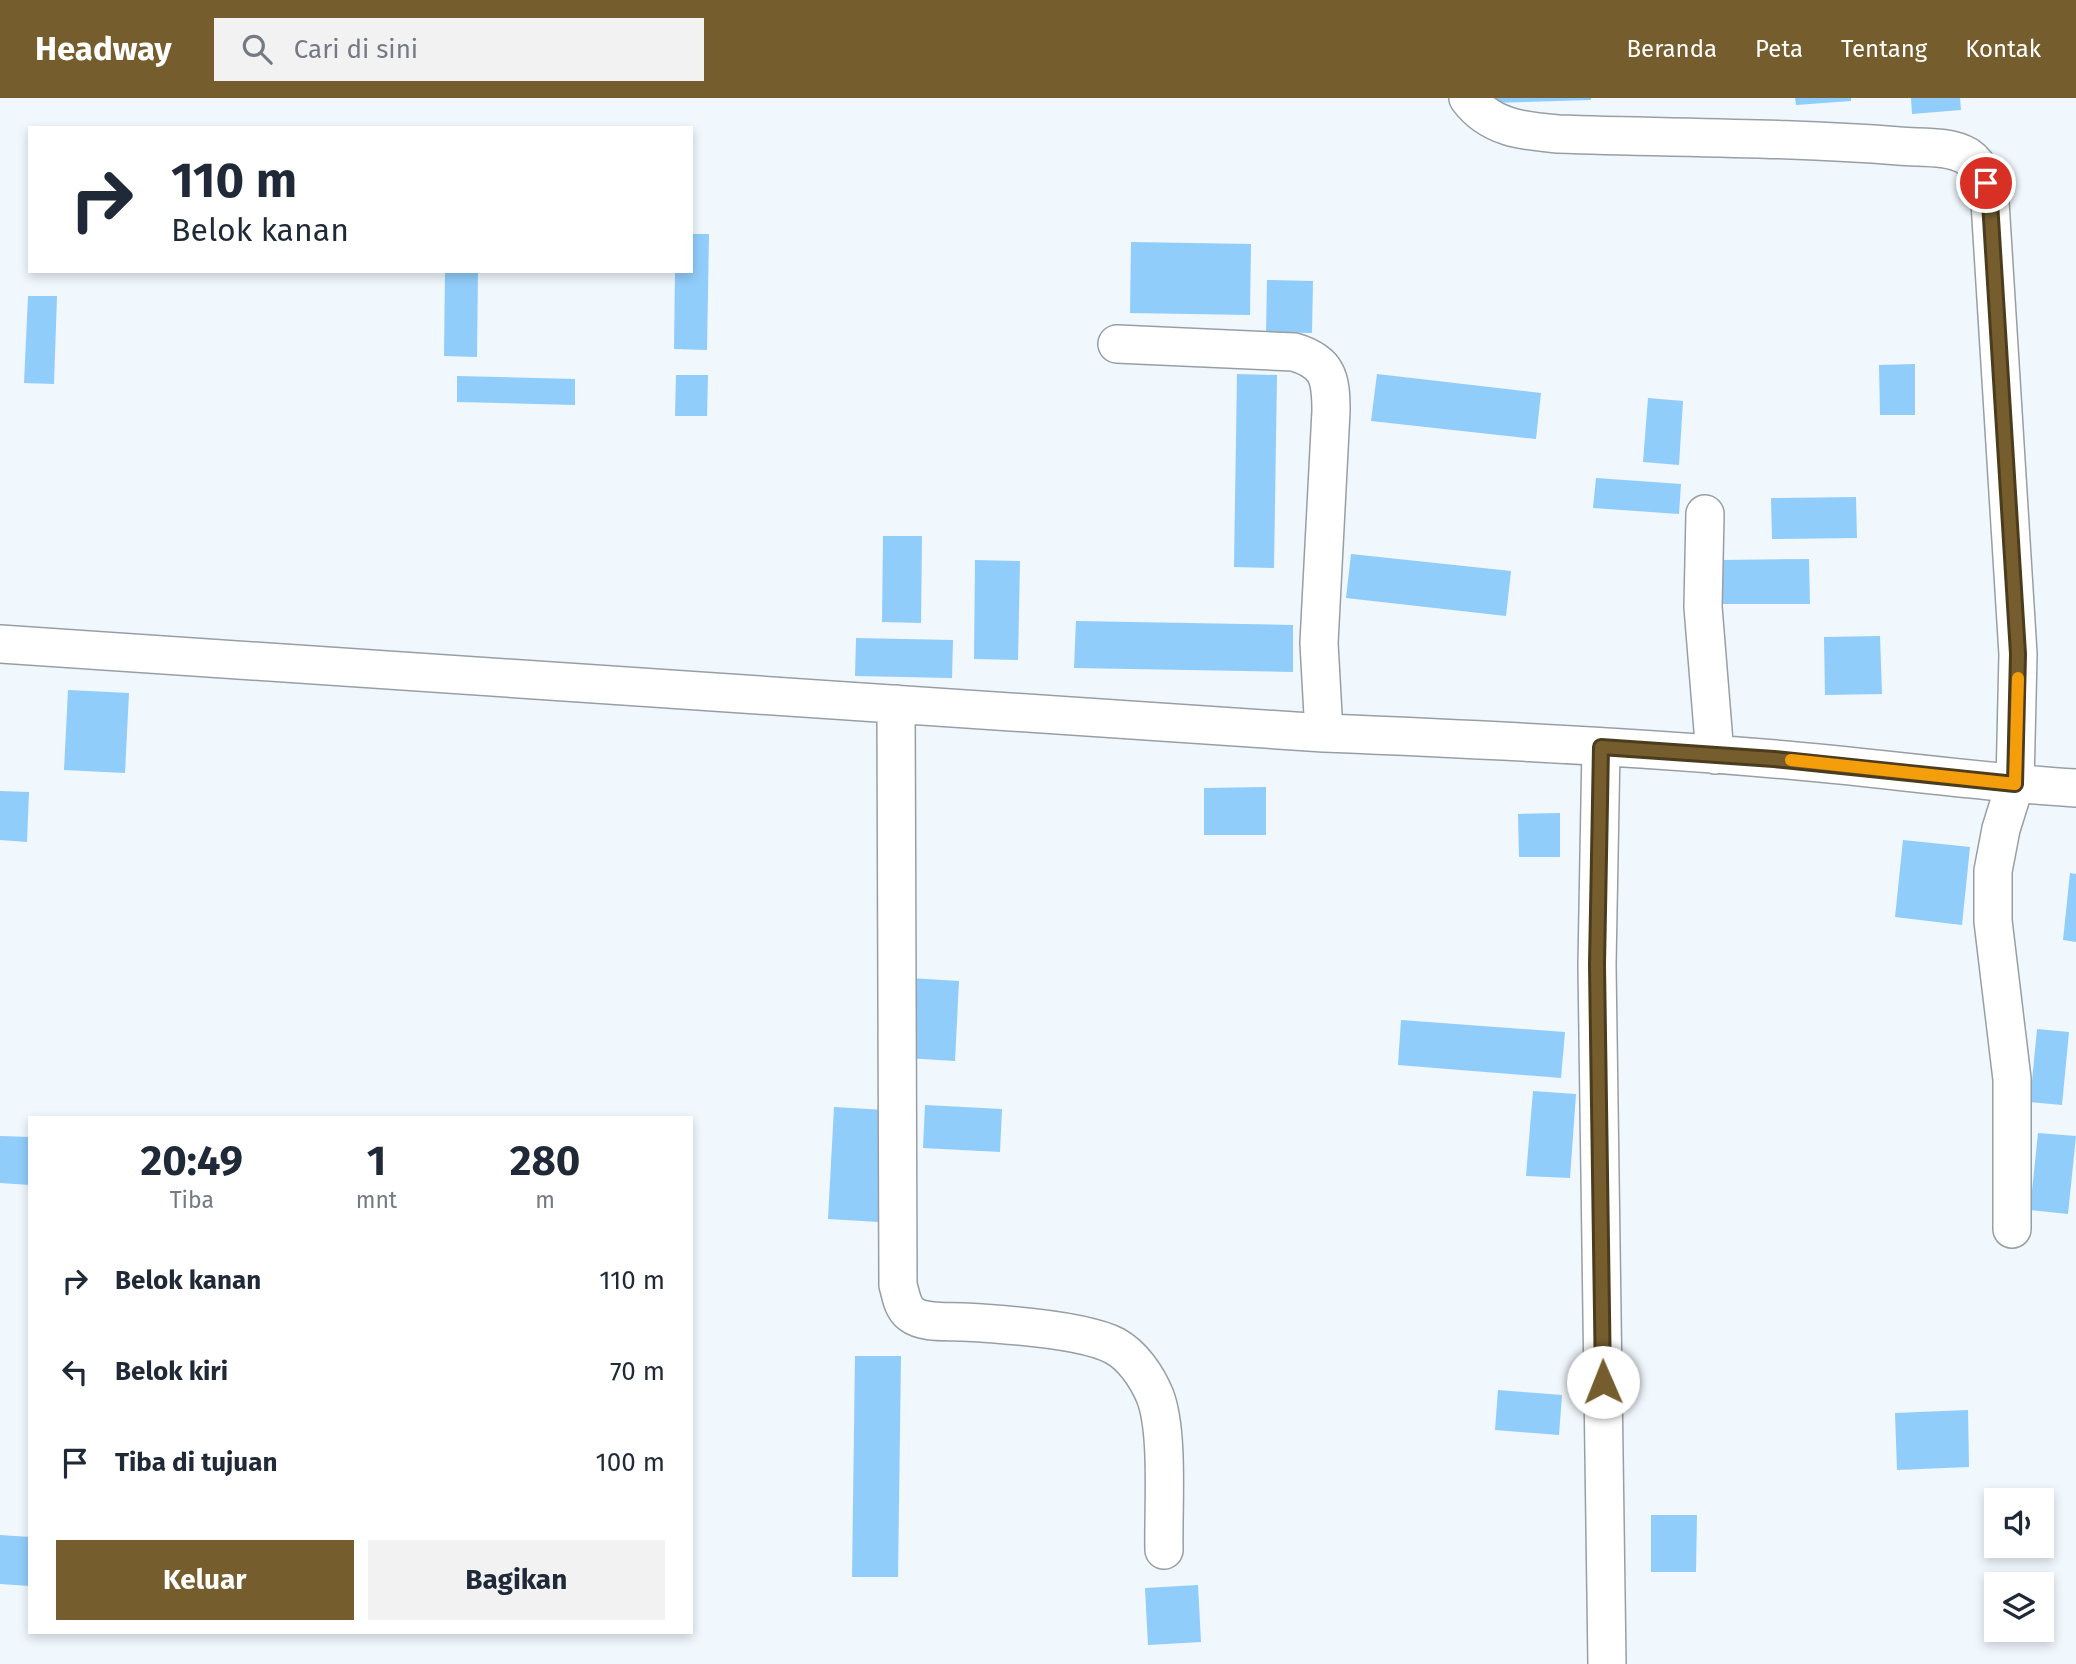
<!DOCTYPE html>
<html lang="id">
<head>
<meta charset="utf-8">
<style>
	:root { --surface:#fff; --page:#f2f2f3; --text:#1f2937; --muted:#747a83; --accent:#755d2e }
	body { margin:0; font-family:"Fira Sans",sans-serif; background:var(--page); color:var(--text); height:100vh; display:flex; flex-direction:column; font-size:26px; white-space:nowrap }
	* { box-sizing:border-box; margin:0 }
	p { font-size:23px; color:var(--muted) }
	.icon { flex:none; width:38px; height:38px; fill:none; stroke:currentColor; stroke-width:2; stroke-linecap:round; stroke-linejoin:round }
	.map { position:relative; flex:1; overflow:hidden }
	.panel { position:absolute; left:28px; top:1018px; width:665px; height:518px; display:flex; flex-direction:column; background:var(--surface); border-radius:0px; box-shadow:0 4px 10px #0003 }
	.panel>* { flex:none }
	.guide { position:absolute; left:28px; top:28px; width:665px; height:147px; border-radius:0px; box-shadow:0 4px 10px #0003; background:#fff; color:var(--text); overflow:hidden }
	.controls { position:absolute; left:1984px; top:1390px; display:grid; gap:14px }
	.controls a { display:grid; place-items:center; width:70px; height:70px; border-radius:0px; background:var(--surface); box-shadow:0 4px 10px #0003; font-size:35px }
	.pin { position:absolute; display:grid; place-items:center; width:60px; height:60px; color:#fff; margin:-30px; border:4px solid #fff; border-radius:50%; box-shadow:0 2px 7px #0007 }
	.me { position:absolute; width:77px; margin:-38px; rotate:359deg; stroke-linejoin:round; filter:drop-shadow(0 0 5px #0008) }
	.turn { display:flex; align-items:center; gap:24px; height:147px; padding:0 28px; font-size:32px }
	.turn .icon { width:91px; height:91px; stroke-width:2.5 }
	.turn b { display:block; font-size:49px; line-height:60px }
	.eta { display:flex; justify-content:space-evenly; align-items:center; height:119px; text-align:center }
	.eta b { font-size:42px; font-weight:700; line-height:49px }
	.button { display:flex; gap:14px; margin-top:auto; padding:14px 28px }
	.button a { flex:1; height:80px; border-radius:0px; background:var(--accent); color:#fff; font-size:28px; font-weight:700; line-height:80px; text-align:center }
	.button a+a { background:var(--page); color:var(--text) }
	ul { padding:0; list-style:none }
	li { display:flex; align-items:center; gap:21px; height:91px; padding:0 28px }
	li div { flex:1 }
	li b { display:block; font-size:26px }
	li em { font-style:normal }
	header { display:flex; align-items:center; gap:42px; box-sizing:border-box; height:98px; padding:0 35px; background:var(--accent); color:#fff }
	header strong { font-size:33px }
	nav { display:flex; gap:38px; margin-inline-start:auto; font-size:24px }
	.search { width:490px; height:63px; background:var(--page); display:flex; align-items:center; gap:18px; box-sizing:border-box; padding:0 24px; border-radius:0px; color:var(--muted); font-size:26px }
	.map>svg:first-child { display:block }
</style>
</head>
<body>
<header>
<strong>Headway</strong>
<div class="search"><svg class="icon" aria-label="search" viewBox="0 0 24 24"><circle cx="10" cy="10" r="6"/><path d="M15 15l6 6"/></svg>Cari di sini</div>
<nav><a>Beranda</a><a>Peta</a><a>Tentang</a><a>Kontak</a></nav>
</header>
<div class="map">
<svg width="2076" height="1566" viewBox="0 0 2076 1566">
	<rect width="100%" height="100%" fill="#f0f7fd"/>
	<path fill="#91cdfa" d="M1491,0h100v2l-100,3z
		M1795,0h56v3l-55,4z
		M1911,0h49l1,12 -49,4z
		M691,136h18l-2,116 -33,-1 1,-78h16z
		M1131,144l120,2 -1,71 -120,-2z
		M445,173h33l-1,86 -33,-1z
		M1267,182l46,1 -1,52 -46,-1z
		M28,198h29l-3,88 -30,-1z
		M1915,266v51h-35l-1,-50z
		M1237,276l40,1 -3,193 -40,-1z
		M1377,276l164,19 -5,46 -165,-18z
		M676,277h32l-1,41h-32z
		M457,278l118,3v26l-118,-3z
		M1648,300l35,3 -4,64 -36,-3z
		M1596,380l85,6 -2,30 -86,-6z
		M1856,399l1,41 -85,1 -1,-41z
		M883,438h39l-1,87 -39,-1z
		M1351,456l160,17 -5,45 -160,-18z
		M1809,461l1,45h-88l-1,-44z
		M975,462l45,1 -2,99 -44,-1z
		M1076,523l217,4v47l-219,-4z
		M1880,538l2,58 -57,1 -1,-58z
		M856,540l97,2 -1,38 -97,-2z
		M68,592l61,3 -4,80 -61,-3z
		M1266,689v48h-62v-47z
		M0,693l29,1 -2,50 -27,-2z
		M1560,715v44h-41l-1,-43z
		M1903,742l67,7 -8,78 -67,-8z
		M2070,775l6,1v68l-13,-2z
		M910,880l49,3 -4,80 -49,-3z
		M1401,922l164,12 -4,46 -163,-13z
		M2037,931l32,3 -7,73 -32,-3z
		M1533,993l43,3 -6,84 -44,-2z
		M925,1007l77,4 -2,43 -77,-4z
		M834,1009l51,3 -6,112 -51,-3z
		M2038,1035l38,3 -8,78 -38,-4z
		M0,1038l30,1v48l-30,-2z
		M855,1258h46l-3,221h-46z
		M1498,1292l64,5 -3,40 -64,-5z
		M1968,1312l1,57 -72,3 -2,-57z
		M1651,1417h46l-1,57h-45z
		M0,1437l30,2v49l-30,-2z
		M1198,1487l3,57 -53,3 -3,-57z"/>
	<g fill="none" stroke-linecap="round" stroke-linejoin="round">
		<g stroke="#989fa4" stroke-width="40">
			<path id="street" d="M1468,0c22,30 55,33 90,36 114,4 228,3 341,12 21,2 49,-1 68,10 15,10 20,30 23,46l28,452 -3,130 -14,45 -8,42v50l19,158v150
				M1117,246l177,8c34,10 37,26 37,59l-12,232 5,90
				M1705,416l-2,93 12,148
				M0,546l1324,89c150,6 301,13 451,26 100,8 200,23 301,29
				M896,606l2,581c3,10 4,22 13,29 13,10 36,7 52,8 38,2 120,7 152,24 18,10 32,31 40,50 14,36 8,113 9,154
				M1601,649l-4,218 10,699"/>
		</g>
		<use href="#street" stroke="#fff" stroke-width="37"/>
	</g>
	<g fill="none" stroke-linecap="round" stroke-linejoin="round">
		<g stroke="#4c3c1e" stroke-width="18">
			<path id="route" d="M1603,1284l-6,-417 4,-218 173,12 241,25 3,-130 -28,-452 -4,-19"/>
		</g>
		<use href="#route" stroke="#755d2e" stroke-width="12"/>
		<path stroke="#f59e0b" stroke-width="12" d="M1791,662l224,24 3,-106"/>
	</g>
</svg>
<div class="controls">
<a><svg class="icon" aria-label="sound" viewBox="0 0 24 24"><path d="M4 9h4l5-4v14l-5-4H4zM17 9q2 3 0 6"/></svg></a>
<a><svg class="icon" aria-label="layers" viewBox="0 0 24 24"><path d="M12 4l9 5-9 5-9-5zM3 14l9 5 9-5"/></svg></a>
</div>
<div class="pin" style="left:1986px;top:85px;background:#d93025"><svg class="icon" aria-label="arrive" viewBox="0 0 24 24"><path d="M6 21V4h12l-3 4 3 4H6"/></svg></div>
<svg class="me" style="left:1603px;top:1284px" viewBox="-20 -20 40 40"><circle r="19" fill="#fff"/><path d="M0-13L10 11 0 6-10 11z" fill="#755d2e"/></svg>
<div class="guide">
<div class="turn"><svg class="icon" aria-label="right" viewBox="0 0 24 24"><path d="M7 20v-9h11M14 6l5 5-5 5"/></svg><div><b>110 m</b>Belok kanan</div></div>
</div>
<section class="panel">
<div class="eta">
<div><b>20:49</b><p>Tiba</p></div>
<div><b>1</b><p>mnt</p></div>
<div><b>280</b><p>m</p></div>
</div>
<ul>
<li><svg class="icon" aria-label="right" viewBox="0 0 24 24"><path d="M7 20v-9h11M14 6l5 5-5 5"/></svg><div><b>Belok kanan</b></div><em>110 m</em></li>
<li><svg class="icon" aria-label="left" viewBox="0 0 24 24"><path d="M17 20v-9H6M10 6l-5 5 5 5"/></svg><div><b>Belok kiri</b></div><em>70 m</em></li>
<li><svg class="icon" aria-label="arrive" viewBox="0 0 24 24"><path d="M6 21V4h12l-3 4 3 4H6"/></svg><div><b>Tiba di tujuan</b></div><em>100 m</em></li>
</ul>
<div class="button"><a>Keluar</a><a>Bagikan</a></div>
</section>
</div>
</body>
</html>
